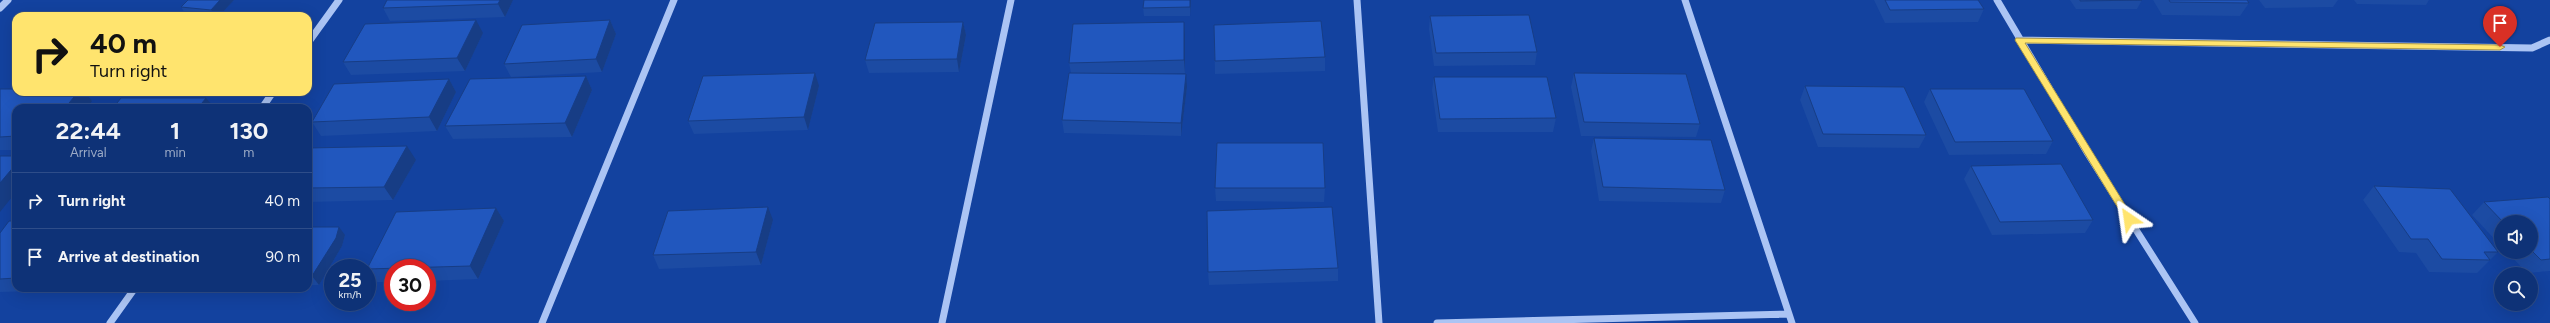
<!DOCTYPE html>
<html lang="en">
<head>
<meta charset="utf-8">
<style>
	:root { --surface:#0e3277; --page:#1c3e7f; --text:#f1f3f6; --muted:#9baac6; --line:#2e4d89 }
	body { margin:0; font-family:Figtree,sans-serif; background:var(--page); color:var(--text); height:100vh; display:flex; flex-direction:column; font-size:15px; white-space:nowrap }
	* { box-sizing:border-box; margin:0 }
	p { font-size:13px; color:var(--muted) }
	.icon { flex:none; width:22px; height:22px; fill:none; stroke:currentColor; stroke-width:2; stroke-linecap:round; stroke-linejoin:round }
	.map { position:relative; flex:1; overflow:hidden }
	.side { position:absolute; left:12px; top:104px; width:300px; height:188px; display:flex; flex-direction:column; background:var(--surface); border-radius:12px; box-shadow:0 4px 16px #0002,0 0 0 1px var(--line) }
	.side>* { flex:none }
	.top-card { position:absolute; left:12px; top:12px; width:300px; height:84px; border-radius:12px; box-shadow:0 4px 16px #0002,0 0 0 1px var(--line); background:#ffe46e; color:#111; overflow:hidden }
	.tools { position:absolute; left:2494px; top:215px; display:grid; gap:8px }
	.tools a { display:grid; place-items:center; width:44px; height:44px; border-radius:50%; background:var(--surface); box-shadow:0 4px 16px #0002,0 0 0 1px var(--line); font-size:20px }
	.speed { position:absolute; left:324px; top:259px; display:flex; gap:8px; font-size:20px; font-weight:700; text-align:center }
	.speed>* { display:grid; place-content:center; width:52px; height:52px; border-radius:50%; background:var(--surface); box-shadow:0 4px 16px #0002,0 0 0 1px var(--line); line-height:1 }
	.speed small { font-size:10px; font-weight:400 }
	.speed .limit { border:6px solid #d22; background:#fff; color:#111 }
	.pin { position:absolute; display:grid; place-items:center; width:34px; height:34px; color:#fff; margin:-41px -17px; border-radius:50% 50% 50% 0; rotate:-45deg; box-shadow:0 0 4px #0007 }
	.pin .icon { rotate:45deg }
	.me { position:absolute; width:44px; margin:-22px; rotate:328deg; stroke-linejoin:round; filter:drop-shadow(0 0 3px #0008) }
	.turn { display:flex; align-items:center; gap:14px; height:84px; padding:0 12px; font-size:18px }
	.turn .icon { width:52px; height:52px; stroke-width:2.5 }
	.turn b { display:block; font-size:28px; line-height:34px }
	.eta { display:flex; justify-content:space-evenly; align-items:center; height:68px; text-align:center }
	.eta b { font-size:24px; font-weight:700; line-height:28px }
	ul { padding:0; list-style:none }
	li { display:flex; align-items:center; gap:12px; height:56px; padding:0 12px; border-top:1px solid var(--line) }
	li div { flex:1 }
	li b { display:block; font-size:15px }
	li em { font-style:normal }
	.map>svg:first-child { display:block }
</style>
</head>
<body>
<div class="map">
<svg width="2550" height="323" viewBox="0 0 2550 323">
	<rect width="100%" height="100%" fill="#13429f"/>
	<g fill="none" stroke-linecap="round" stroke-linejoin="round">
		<path stroke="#abc4f4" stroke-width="7" d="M1357,0l22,323
			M1685,0l107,323
			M1997,0l91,154 107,169
			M0,8l8,-8
			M2019,40l513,8 18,-8
			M308,43l31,-43
			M262,108l11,-16
			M110,323l25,-35
			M542,323l132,-323
			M942,323l69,-323
			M1437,323l352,-9"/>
	</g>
	<path fill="#1c4ba3" d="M188,0h46l-15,16h-32l-6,-9z
		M387,0h126l-8,17 -115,4 -7,-13z
		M1191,0l-1,16h-46l-1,-8z
		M1874,0h104l6,9 -6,13 -93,1z
		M2070,0h72l-5,9h-61z
		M2153,0h94l2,3 -9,13 -78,-1z
		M2259,0h79l-5,7 -68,1z
		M2354,0h75l-3,5 -69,-1z
		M1430,16l107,36 -2,13 -101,1 -5,-37z
		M610,20l6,14 -14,38 -91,5 -7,-13z
		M963,22l3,13 -7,37 -90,1 -4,-13z
		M1184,22l1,13v38l-27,1 29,13 -6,49 -117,-3 -2,-13 9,-47 -2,-10z
		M1214,25l111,32v14l-110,3z
		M483,33l-18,38 -114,4 -8,-13z
		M1574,73l126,51 -4,13 -115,-1 -10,-49z
		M586,76l6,14 -20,47 -119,2 -8,-13z
		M1434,77l122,41 -3,14h-115l-6,-42z
		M449,79l7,13 -19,39 -116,5 -9,-14z
		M819,86l-11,44 -114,4 -6,-13z
		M1805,86l121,49 -7,13 -101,-1 -18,-47z
		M0,89l16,3h69l7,9 -76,7v42h-16z
		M1930,89l123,52 -7,13 -97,1 -25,-53z
		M1594,138l131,52 -4,13 -122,-2 -8,-50z
		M308,148l108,12 -23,40 -85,2z
		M1971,166l122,54 -8,13 -93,2 -28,-56z
		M2374,186l124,66 -21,21 -48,-1 -13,-19 -17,-1 -36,-52z
		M1215,188h110l-1,14 -108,-1z
		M2550,199v72l-23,2 -20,-21h24v-30h-30v24l-29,-31 12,-13z
		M496,208l8,13 -26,58 -51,2v-13h-34v14h-16l-10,-13z
		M773,220l-12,45 -102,4 -6,-14z
		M16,221v67h59l-1,2 -74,2v-59z
		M308,227l37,8 -3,11 -23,39h-11z
		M1338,268v13l-129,4 -1,-13z"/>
	<path fill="#173d85" d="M220,0h14l-15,16h-4l-4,-6z
		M500,0h13l-8,17 -7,-13z
		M1190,0h1l-1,16z
		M476,20l7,13 -18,38 -8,-13z
		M610,20l6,14 -14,38 -6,-13z
		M963,22l3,13 -7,37 -2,-13z
		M1184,22l1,13v38l-1,-13z
		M815,73l4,13 -11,44 -4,-13z
		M1186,74l1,13 -6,49v-13z
		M586,76l6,14 -20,47 -7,-14z
		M449,79l7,13 -19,39 -8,-14z
		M78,92h7l7,9 -5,7h-22z
		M206,98l7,8 -2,2h-13z
		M407,146l9,14 -23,40 -9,-13z
		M16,164v28l-16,20v-29z
		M768,207l5,13 -12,45 -5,-13z
		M496,208l8,13 -26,58 -8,-13z
		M339,227l6,8 -3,11 -23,39 -7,-9z"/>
	<path fill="#2157be" stroke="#173d85" d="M188,0h32l-9,10 -30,-3z
		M387,0h113l-2,4 -115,4z
		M1144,0h46v7l-47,1z
		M1885,0h93l6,9 -94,1z
		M2080,0h62l-62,1z
		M2169,0h78l2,3 -79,-1z
		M1529,15l8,37 -101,1 -6,-37z
		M476,20l-19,38 -114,4 22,-38z
		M610,20l-14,39 -92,5 18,-39z
		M1321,21l4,36 -110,4 -1,-36z
		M963,22l-6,37 -92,1 10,-37z
		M1184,22v38l-115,3 4,-39z
		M815,73l-11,44 -116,4 15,-45z
		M1069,73l117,1 -5,49 -119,-3z
		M1574,73l112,1 14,50 -116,-2z
		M586,76l-21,47 -120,3 25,-47z
		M1434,77h113l9,41 -116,1z
		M449,79l-20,38 -117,5 22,-38z
		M1805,86l99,1 22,48 -103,-1z
		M0,89h16v3h62l-13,16h-49v28l-16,1z
		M1930,89h94l29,52 -98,1z
		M121,98h85l-8,10h-85z
		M1594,138l117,2 14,50 -122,-3z
		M1217,143h106l2,45h-110z
		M407,146l-23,41 -76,1v-40z
		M0,156h16v8l-16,19z
		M2061,164l32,56 -93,2 -29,-56z
		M2374,186l76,3 48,63h-14l6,8 -48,-1 -14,-20h-17z
		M2548,197l2,2v60l-9,1 -10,-10v-28h-28l-19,-20z
		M768,207l-12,45 -103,3 15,-44z
		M1332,207l6,61 -130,4 -1,-61z
		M496,208l-26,58 -103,3 29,-57z
		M9,221h7v57l-16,1v-46z
		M308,227h31l-3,11 -24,38 -4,1z"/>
	<path fill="#ffe46e" stroke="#a69448" d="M2016,38l484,7 5,2 -5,3 -475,-7 107,173 2,3 -5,3 -3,-1 -111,-181z"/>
</svg>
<div class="tools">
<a><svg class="icon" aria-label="sound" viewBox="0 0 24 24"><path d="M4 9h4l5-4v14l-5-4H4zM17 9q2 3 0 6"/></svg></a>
<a><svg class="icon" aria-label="search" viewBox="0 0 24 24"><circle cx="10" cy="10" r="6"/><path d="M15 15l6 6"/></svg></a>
</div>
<div class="speed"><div>25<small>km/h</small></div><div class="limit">30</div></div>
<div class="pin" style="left:2500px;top:47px;background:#d93025"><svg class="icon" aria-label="arrive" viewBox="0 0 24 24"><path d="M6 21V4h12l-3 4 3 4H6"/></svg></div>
<svg class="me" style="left:2129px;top:219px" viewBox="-20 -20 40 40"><path d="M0-17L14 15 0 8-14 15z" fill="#ffe46e" stroke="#fff" stroke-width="4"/></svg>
<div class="top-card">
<div class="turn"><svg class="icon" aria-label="right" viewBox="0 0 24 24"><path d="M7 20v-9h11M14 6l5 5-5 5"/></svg><div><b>40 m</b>Turn right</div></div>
</div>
<section class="side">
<div class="eta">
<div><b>22:44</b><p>Arrival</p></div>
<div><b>1</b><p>min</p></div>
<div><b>130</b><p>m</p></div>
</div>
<ul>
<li><svg class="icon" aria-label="right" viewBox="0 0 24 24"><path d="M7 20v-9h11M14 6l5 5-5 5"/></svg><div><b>Turn right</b></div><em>40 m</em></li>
<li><svg class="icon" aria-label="arrive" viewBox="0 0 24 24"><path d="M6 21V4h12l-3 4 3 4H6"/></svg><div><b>Arrive at destination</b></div><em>90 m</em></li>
</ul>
</section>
</div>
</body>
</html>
